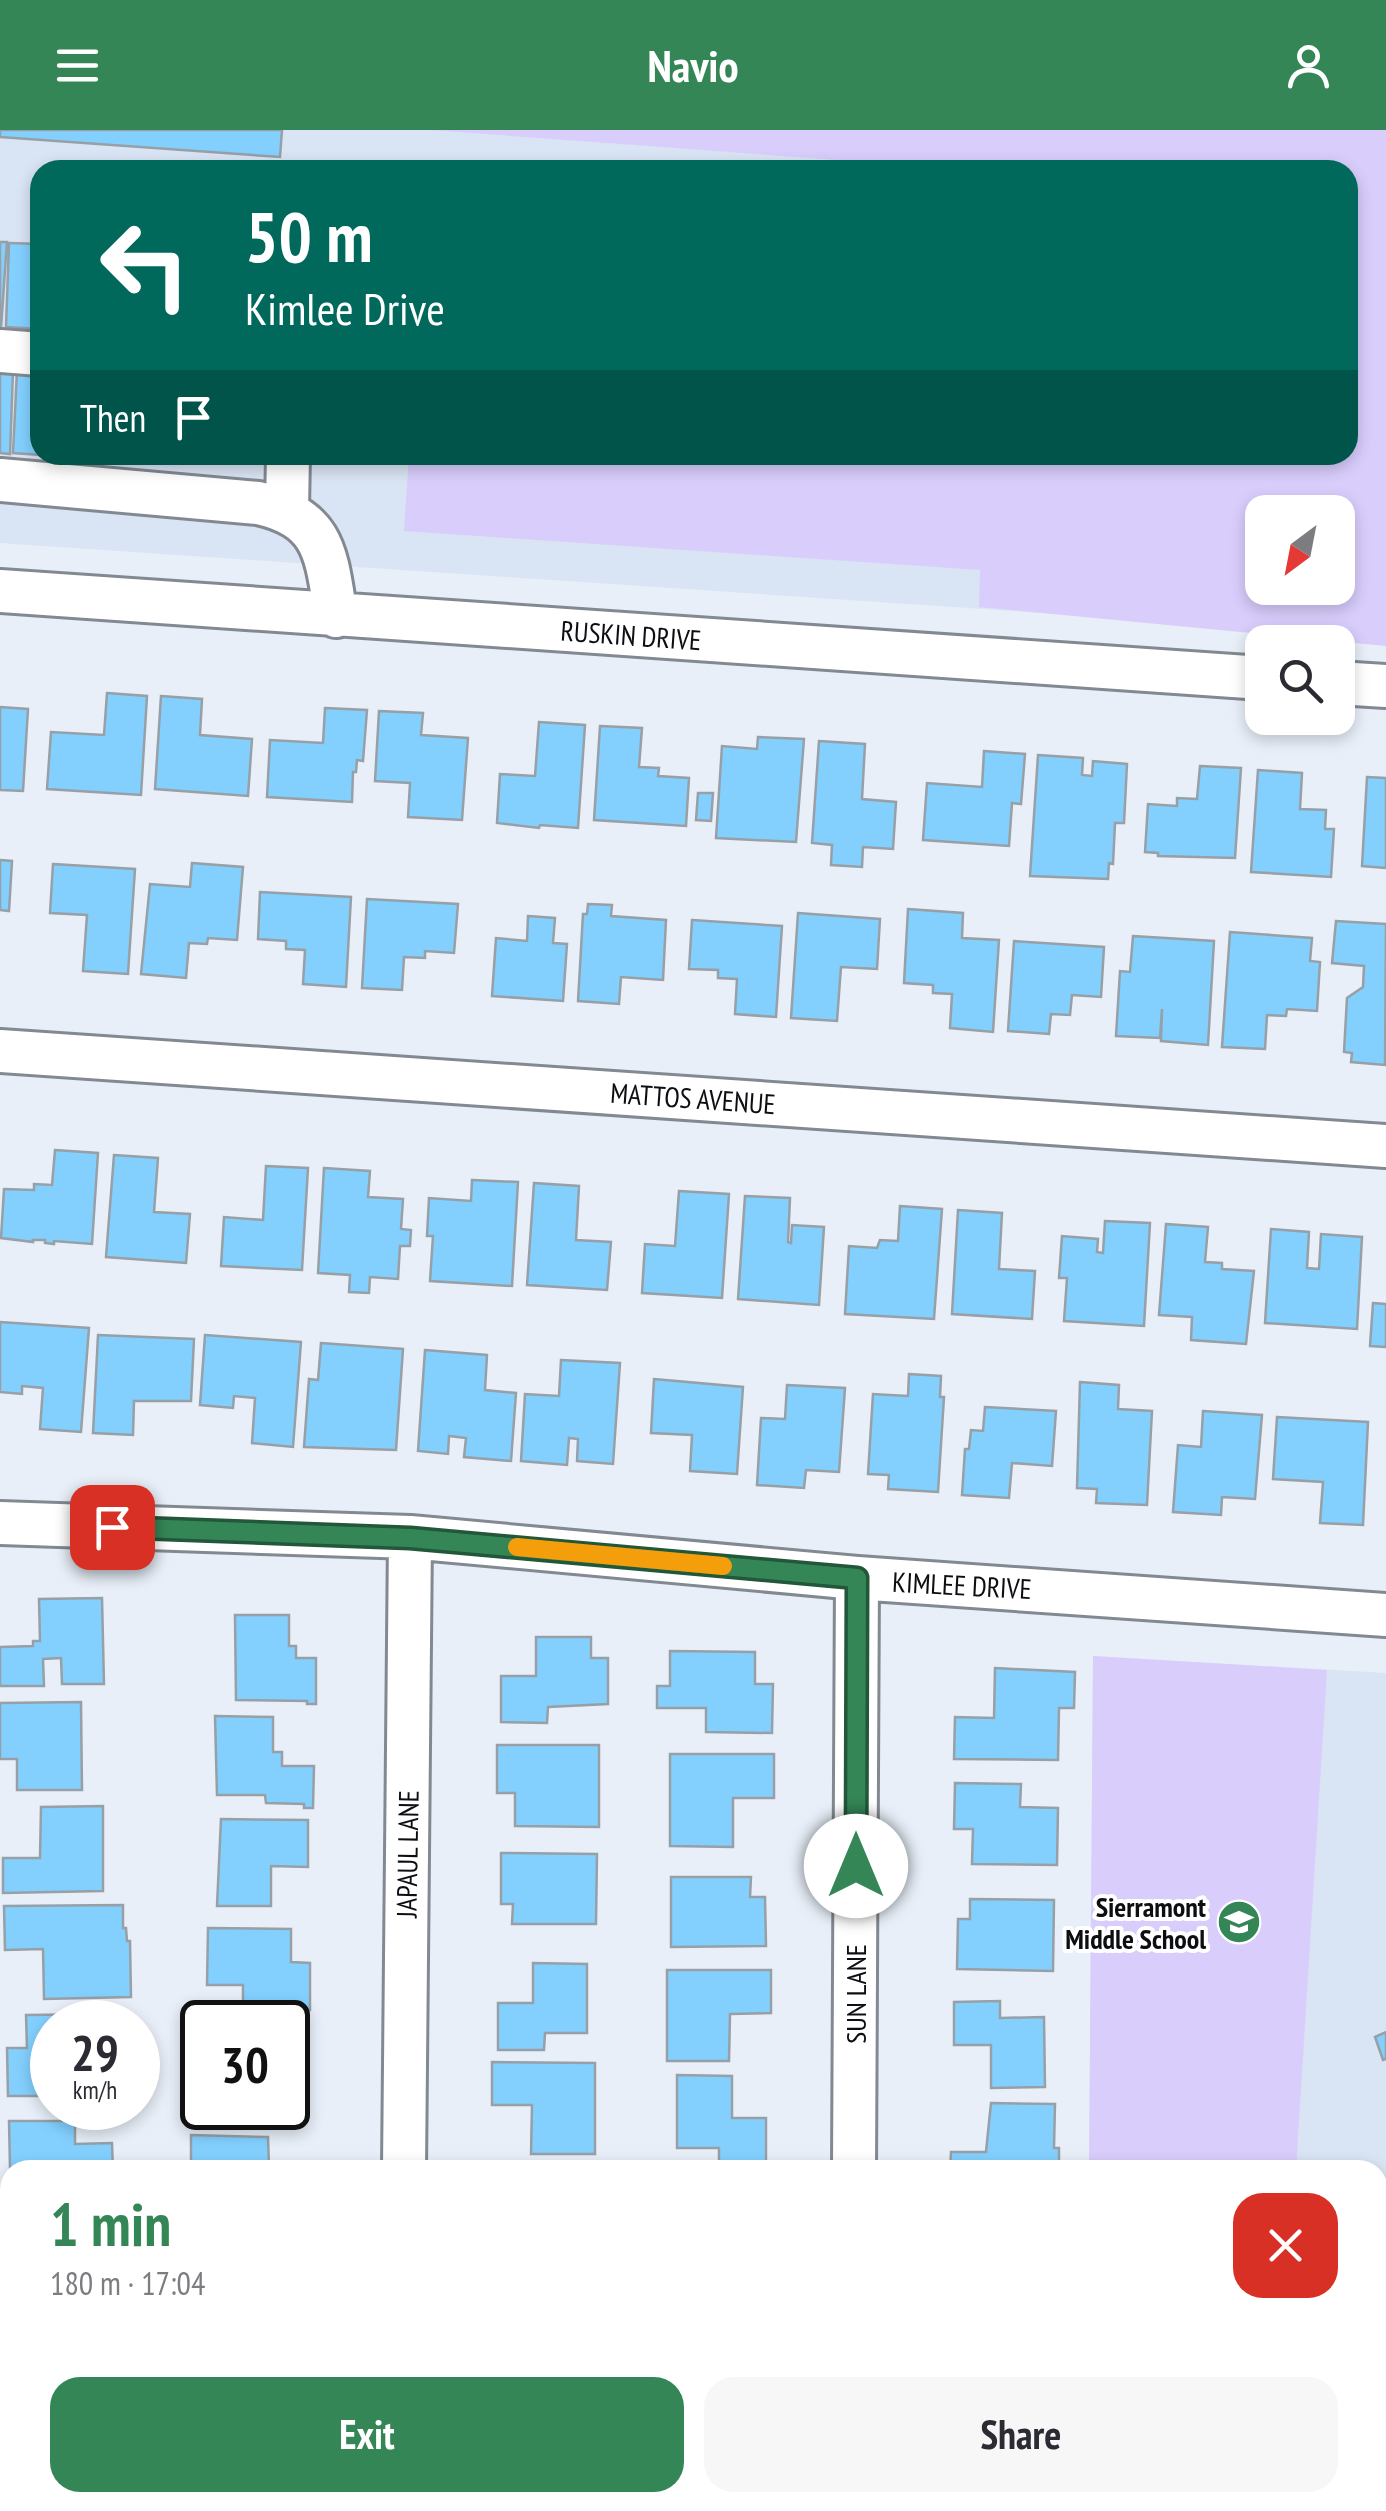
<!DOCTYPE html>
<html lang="en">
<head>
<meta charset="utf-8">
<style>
	:root { --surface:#fff; --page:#f7f7f7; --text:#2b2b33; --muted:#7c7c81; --accent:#358657 }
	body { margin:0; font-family:"PT Sans Narrow",sans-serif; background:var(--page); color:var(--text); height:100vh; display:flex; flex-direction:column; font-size:38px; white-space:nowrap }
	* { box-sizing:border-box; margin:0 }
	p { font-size:32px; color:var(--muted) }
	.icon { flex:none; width:55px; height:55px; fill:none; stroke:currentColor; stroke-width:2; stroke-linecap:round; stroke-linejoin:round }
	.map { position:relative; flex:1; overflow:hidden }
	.side { position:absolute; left:0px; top:2030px; width:1388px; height:352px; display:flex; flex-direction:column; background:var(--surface); border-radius:30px 30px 0 0; box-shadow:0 5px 15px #0003 }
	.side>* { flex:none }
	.hud { position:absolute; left:30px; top:30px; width:1328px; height:305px; border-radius:30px; box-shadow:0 5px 15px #0003; background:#00695c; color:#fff; overflow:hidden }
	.needle { width:65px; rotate:212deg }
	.buttons { position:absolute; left:1245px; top:365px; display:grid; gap:20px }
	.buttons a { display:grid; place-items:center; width:110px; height:110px; border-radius:20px; background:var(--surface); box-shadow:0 5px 15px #0003; font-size:50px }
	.speed { position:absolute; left:30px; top:1870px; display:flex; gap:20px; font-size:50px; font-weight:700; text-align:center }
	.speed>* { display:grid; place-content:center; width:130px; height:130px; border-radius:50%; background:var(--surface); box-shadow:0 5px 15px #0003; line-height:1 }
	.speed small { font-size:25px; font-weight:400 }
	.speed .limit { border:5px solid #111; border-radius:15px; background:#fff; color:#111 }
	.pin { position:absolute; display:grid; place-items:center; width:85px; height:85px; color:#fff; margin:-42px; border-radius:20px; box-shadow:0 5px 15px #0006 }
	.me { position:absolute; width:110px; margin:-55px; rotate:0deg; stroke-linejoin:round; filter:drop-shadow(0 0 8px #0008) }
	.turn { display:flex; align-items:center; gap:35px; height:210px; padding:0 50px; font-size:45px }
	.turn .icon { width:130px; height:130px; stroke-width:2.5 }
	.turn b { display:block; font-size:70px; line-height:85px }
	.then { display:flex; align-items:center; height:95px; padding:0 50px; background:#0003; gap:20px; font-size:38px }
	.round { display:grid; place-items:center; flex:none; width:105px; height:105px; border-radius:30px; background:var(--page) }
	.headline { display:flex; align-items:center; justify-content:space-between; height:170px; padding:0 50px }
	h1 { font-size:60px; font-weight:600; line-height:75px; color:var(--accent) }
	.cta { display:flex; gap:20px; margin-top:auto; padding:20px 50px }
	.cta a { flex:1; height:115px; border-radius:30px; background:var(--accent); color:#fff; font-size:40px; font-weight:600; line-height:115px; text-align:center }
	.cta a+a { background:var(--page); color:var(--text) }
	header { display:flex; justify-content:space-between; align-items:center; height:130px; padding:0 50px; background:var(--accent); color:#fff; font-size:45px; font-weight:600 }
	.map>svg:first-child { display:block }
</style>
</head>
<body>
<header><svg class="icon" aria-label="menu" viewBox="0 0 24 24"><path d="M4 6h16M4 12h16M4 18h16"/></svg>Navio<svg class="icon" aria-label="person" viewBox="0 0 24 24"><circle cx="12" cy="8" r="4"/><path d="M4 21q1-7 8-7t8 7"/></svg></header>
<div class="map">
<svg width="1386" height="2381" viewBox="0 0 1386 2381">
	<rect width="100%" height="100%" fill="#e8eff8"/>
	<path fill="#d9e4f4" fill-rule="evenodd" d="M0,0h1386v506l-1386,-93zM40,40h1308v285h-1308zM1262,382h76v76h-76z
		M1093,1526l293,17v838h-299v-9h291v-332h-289z"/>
	<path fill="#d9cdfc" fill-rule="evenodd" d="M431,0h955v516l-407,-39 1,-37 -576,-39 5,-76h939v-285h-376zM1262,382h76v76h-76z
		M1093,1526l234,14 -31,500h-207z
		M1378,2223l8,19v139h-299v-9h291z"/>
	<path fill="#83d0ff" stroke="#96a0a6" stroke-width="2.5" d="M0,0h282l-2,27 -280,-20z
		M0,112h7l-6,86 -1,-1z
		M9,113l31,1v85l-34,-2z
		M0,240l13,1 -3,83 -10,-1z
		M17,241l23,1v83l-27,-2z
		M104,325h41v6l-41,-2z
		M151,325h41v8l-41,-2z
		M107,563l40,3 -6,99 -94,-6 4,-57 53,3z
		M161,566l41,3 -2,36 52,4 -4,57 -93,-7z
		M0,577l28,2 -5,82 -23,-1z
		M325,578l42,2 -4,51 -6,-1 -1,12h-3l-1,30 -85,-5 3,-57 53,3z
		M379,581l44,2 -2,22 47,3 -6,82 -54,-3 2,-34 -35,-2z
		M539,592l46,3 -7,103 -38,-3 -1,3 -42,-5 3,-49 35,2z
		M600,596l42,2 -3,39 20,1 -1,8 31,2 -3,48 -92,-6z
		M758,607l46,2 -8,103 -80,-4 6,-92 35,3z
		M819,611l46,3 -3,55 34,3 -3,47 -30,-2 -1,20 -31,-2 1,-20 -20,-2z
		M984,621l41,3 -4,50 -9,-1 -3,43 -86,-6 4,-57 55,4z
		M1038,625l45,3 -1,17 10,1 1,-15 34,3 -3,59h-9l-2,41 -4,-1 -1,16 -78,-3z
		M1200,636l41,2 -6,90 -77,-2v-3l-13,-1 3,-48 29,2v-8l20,1z
		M1258,640l44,3 -2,36 26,1 -1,19h9l-3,48 -80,-5z
		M1367,647l19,1v90l-24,-2z
		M698,663h15l-2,28 -15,-1z
		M0,730l12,1 -3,50 -9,-1z
		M192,733l51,4 -6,73 -29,-2 -1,6 -18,-1 -3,35 -45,-4 9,-90 40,3z
		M53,734l82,5 -7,105 -45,-3 4,-56 -37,-2z
		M260,762l91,5 -5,90 -43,-3 2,-34 -19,-1v-8l-28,-2z
		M367,769l91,5 -4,49 -29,-2v7l-21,-1 -2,33 -40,-2z
		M588,774l24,1 -1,11 55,4 -3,60 -42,-3 -2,27 -41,-3 5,-87h4z
		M908,779l55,4 -1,25 37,2 -6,92 -43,-4 2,-34 -19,-1v-8l-29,-2z
		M798,783l82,6 -3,50 -36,-2 -4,54 -46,-3z
		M528,786l27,2 -2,25 14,1 -4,57 -71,-5 4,-58 31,3z
		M692,790l90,6 -6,91 -41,-3 2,-35 -19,-1v-8l-29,-1z
		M1336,791l50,3 -1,141 -34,-3 1,-9 -8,-1 3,-54 16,-11 1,-21 -32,-3z
		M1230,802l82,6 -2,23 10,1 -3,49 -30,-2 -1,7 -19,-1 -2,34 -43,-2z
		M1133,806l81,5 -6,104 -47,-4 1,-32 -2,29 -44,-2 4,-65 10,1z
		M1014,811l90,6 -3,50 -29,-2 -2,20 -19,-1 -2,20 -41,-3z
		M55,1020l43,3 -6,91 -38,-3v3l-9,-1v-3h-12v2l-32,-4 3,-49 30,1v-6l18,1z
		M114,1025l44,3 -4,54 36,2 -4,49 -80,-6z
		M266,1036l42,2 -6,102 -81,-4 3,-49 39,3z
		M324,1038l46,3 -2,26 35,2 -2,30 10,1 -1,16h-10l-2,33 -28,-2 -1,16 -20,-1 1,-17 -32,-2z
		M472,1050l46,2 -6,104 -82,-5 3,-45h-6l2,-38 42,3z
		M534,1053l45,3 -3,54 35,2 -4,48 -80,-5z
		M679,1061l50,3 -7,104 -80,-5 3,-49 30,2z
		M745,1066l45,2 -2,44 3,1 1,-18 32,2 -5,78 -81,-6z
		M900,1076l42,3 -8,110 -89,-5 4,-68 28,2 3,-8 18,1z
		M958,1080l44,3 -3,56 36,2 -3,48 -80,-5z
		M1105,1091l45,2 -6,103 -80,-5 3,-43h-8l3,-42 36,3 -1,13 6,1z
		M1166,1094l42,3 -3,35 17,1v6l32,2 -8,73 -55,-4 1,-23 -33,-2z
		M1271,1099l38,3 -2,36 12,1 2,-35 41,3 -5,92 -92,-6z
		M1373,1173l13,1v43l-16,-1z
		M0,1192l89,6 -8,104 -41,-3 3,-41 -21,-2v8l-22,-2z
		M98,1205l96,4 -3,62h-57l-1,34 -40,-2z
		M205,1205l96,7 -8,105 -41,-4 3,-45 -21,-2 -1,12 -33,-3z
		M321,1213l82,6 -7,101 -92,-3 5,-68 9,1z
		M425,1220l62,5 -2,35 31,3 -5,68 -47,-4 2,-19 -17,-2 -1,18 -30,-3z
		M561,1230l59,3 -7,101 -36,-3 1,-22 -9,-1 -2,27 -46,-4 4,-67 34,2z
		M909,1244l32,2 -1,21h4l-6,95 -50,-3 1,-14 -21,-1 5,-80 35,2z
		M654,1249l89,8 -6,87 -47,-3 2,-36 -41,-2z
		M1080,1252l39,3 -1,24 34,2 -5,94 -51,-2 1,-14 -20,-1z
		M787,1255l58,3 -6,84 -33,-2 -2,18 -47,-3 4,-67 24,1z
		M985,1277l71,4 -4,55 -40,-3 -3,35 -47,-3 3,-46h4l2,-19 12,1z
		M1203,1281l59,4 -7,84 -33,-2 -1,18 -48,-3 5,-67 23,2z
		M1277,1287l91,5 -5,103 -43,-2 3,-41 -50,-3z
		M102,1468l2,86h-42l-1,-26 -18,1 1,27h-44v-39l33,-1v-5h7l-1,-42z
		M235,1485h54v31h7v12h20v46h-9v-3l-71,-1z
		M536,1507h55v21h17v46l-60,3 -1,16 -46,-1v-46h35z
		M670,1521l85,1v32h18l-1,49 -66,-1v-24h-49v-22h13z
		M995,1538l80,4 -1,36h-15l-1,52 -104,-1 1,-42 39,1z
		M81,1572l1,88h-65v-31h-17v-56z
		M215,1586l58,1v35h9v14h32l-1,42h-9v-4l-38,-1 -1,-8h-48z
		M497,1615h102v82l-84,-1v-33h-18z
		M670,1624h104v44h-41v49l-63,-1z
		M955,1653l66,1 -1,23 38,1 -1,57 -85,-1 1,-35h-19z
		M103,1676v85l-100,2v-35h37l1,-51z
		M221,1689l87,1v47l-37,-1v40h-54z
		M501,1723l96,1 -1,70h-84l1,-20h-12z
		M671,1747h80l-1,20h15l1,49 -95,1z
		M970,1769l84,1 -1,71 -96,-2 1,-50h12z
		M123,1775v23h3l1,13h3l1,56 -87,2 -1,-50 -38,1 -1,-44z
		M208,1798l83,1v33l19,1v47l-67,-1v-24h-36z
		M533,1833l54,1v69h-42l-1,17h-46v-47h35z
		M667,1840h104v43l-41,1 -1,47h-62z
		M1000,1871v17l44,-1 1,70 -54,1v-43h-37v-43z
		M110,1884v8h-58v74h-44l-1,-48h20l-1,-33z
		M1386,1902v27l-3,1 -8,-23z
		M288,1906h15v51l-14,1v18z
		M492,1932l103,1v91h-64l1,-49h-40z
		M677,1945l55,1v42h34v45h-47v-15h-42z
		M991,1973l64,1 -1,44h5v22h-109l1,-18h35z
		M9,1991h66v23l37,-1 1,27 -103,-2z
		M191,2005l77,2 1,29h3v4h-58v-7h-23z
		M1384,2070l2,4v51l-8,-21v-31z
		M17,2372h96v6l-96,1z
		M206,2372h94v2h-13v7h-81z
		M493,2372h46v8l43,1h-89z
		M967,2372h82v9h-82z"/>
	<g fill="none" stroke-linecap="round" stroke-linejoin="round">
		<g stroke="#838991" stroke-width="48">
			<path id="minor" d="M0,221l40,3
				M0,350l258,23c68,15 68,52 78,113
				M287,379l1,-54
				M0,461l1262,87
				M1338,553l48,3
				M0,921l1386,95
				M0,1393l410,14 447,41 529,37
				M404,2040l6,-633
				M854,2040l3,-592
				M401,2381v-9
				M852,2381v-9"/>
		</g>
		<use href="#minor" stroke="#fff" stroke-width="42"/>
	</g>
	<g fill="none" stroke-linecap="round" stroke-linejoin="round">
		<g stroke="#225739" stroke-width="25">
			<path id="route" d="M112,1397l298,11 447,40 -1,288"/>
		</g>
		<use href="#route" stroke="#358657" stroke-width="18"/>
		<path stroke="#f59e0b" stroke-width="18" d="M517,1417l206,19"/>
	</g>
	<defs>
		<g id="school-disc" transform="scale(2.25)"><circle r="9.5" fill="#358657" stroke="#fff"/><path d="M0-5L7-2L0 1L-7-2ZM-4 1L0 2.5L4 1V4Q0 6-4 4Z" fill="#fff"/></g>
	</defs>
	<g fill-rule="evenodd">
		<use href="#school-disc" x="1239" y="1792"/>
	</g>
	<g text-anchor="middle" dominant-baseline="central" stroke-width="8" stroke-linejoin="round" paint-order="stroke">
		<g font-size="28" fill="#0c0e11" stroke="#fff">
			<text transform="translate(631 505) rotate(4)">RUSKIN DRIVE</text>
			<text transform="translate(693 968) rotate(4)">MATTOS AVENUE</text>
			<text transform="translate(962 1455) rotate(3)">KIMLEE DRIVE</text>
			<text transform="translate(407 1724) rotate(-89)">JAPAUL LANE</text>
			<text transform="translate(855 1864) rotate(-90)">SUN LANE</text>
		</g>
		<g font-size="28" font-weight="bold" fill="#0c0e11" stroke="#fff" text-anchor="end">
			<text x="1206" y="1776">Sierramont<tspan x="1206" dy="32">Middle School</tspan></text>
		</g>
	</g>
</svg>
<div class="buttons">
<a><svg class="needle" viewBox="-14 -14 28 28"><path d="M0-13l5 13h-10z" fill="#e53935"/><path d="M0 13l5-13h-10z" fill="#7c7c81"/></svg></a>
<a><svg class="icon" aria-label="search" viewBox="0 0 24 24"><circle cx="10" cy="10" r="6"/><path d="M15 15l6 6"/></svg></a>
</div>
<div class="speed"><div>29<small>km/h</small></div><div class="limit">30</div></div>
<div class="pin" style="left:112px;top:1397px;background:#d93025"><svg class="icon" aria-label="arrive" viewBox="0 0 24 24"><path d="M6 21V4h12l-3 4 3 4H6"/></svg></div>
<svg class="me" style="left:856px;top:1736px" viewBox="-20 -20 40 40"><circle r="19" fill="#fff"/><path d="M0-13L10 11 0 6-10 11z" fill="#358657"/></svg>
<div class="hud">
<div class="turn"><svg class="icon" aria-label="left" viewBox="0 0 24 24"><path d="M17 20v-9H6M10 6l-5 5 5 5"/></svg><div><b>50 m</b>Kimlee Drive</div></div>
<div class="then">Then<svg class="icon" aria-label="arrive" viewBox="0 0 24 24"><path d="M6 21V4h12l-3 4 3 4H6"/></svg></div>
</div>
<section class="side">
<div class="headline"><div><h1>1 min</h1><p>180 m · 17:04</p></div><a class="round" style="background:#d93025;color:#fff"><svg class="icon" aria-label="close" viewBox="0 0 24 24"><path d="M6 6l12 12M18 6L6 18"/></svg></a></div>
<div class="cta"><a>Exit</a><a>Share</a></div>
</section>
</div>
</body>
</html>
